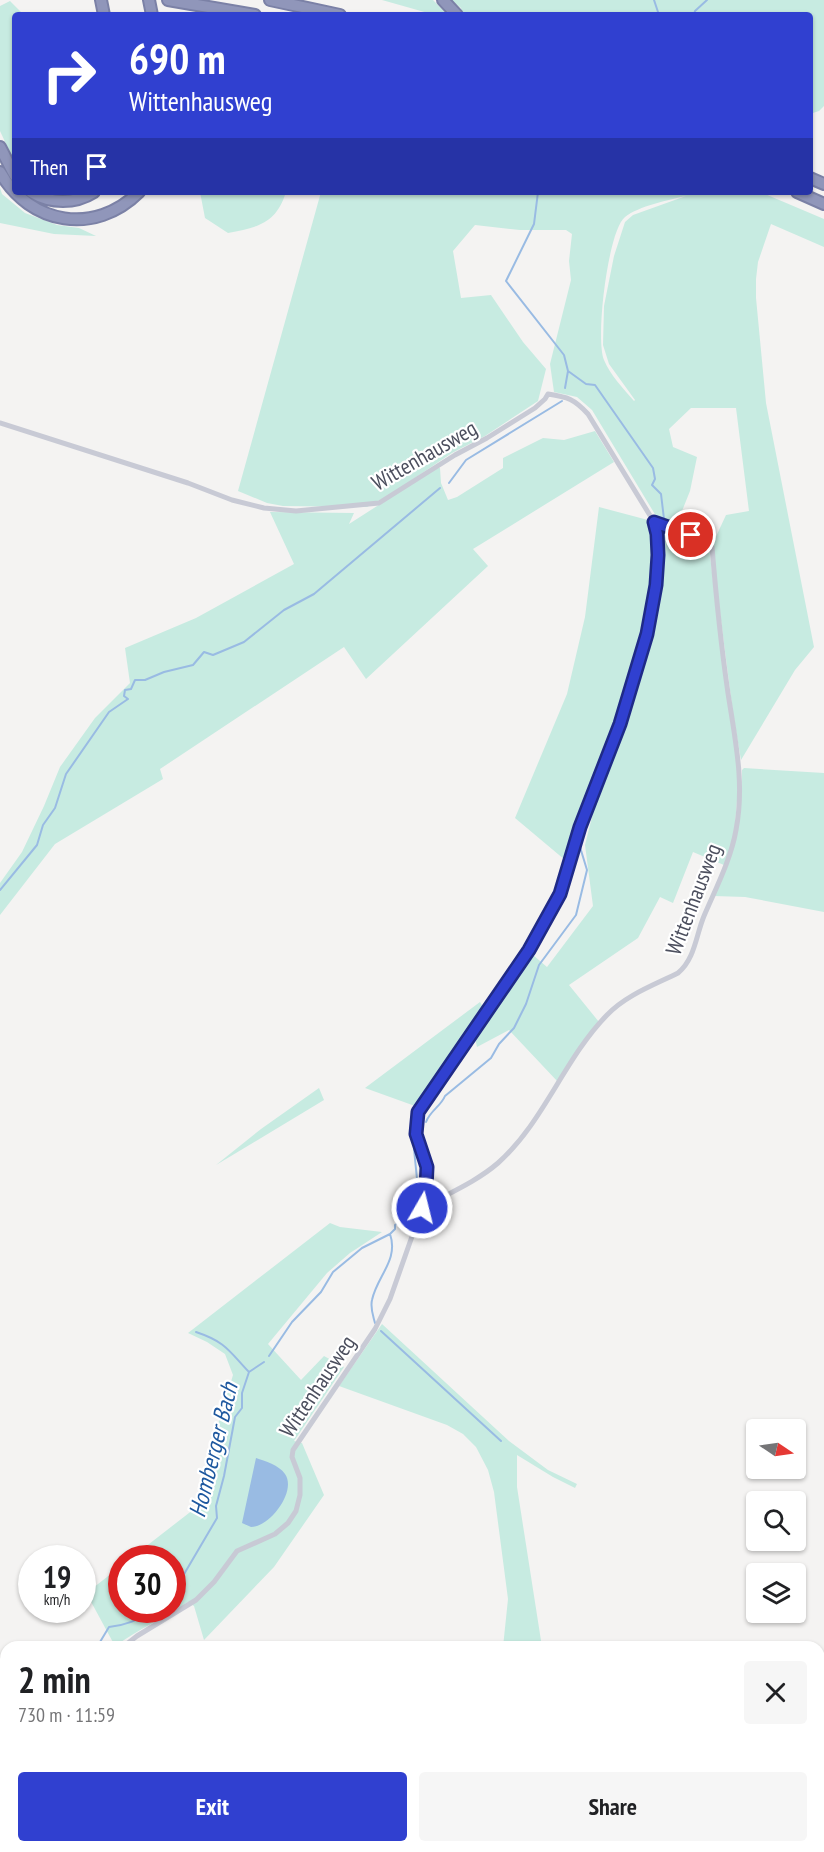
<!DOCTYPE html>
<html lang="en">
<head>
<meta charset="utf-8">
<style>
	:root { --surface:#fff; --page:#f6f6f6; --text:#202124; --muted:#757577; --accent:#3040d0 }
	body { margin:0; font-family:"PT Sans Narrow",sans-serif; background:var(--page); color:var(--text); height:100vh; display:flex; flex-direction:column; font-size:22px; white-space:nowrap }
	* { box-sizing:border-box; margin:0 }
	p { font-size:20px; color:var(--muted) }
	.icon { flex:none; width:33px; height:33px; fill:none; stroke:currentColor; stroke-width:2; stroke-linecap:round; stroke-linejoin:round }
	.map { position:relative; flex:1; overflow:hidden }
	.sheet { position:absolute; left:0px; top:1641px; width:825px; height:212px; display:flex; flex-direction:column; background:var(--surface); border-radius:18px 18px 0 0; box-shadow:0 2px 4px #0004 }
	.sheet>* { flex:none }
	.hud { position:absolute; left:12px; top:12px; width:801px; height:183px; border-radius:6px; box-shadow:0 2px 4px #0004; background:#3040d0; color:#fff; overflow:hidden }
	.needle { width:39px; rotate:103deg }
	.tools { position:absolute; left:746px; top:1419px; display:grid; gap:12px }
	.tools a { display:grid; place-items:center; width:60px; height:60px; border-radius:6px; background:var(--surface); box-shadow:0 2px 4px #0004; font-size:30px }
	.speed { position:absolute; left:18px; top:1545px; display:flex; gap:12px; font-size:30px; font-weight:700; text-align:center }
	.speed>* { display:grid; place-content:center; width:78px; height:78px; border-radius:50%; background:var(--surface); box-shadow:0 2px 4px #0004; line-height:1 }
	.speed small { font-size:15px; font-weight:400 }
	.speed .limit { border:9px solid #d22; background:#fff; color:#111 }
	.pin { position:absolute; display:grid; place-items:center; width:51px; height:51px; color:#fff; margin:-26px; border:3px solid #fff; border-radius:50%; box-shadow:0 2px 6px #0007 }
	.me { position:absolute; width:66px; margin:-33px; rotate:8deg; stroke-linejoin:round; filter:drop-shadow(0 0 4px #0008) }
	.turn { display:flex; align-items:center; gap:21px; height:126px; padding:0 18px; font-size:27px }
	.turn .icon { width:78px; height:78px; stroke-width:2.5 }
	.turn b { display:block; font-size:42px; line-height:51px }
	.then { display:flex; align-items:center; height:57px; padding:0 18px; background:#0003; gap:12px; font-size:22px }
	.round { display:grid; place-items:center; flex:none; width:63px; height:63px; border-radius:6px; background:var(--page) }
	.headline { display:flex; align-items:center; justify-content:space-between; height:102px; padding:0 18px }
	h1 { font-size:36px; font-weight:700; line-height:45px }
	.action { display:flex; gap:12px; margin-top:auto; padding:12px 18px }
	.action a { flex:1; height:69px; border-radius:6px; background:var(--accent); color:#fff; font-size:24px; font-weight:700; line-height:69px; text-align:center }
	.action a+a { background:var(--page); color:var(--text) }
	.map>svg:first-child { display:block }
</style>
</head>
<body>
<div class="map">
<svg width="824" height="1852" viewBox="0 0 824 1852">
	<rect width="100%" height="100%" fill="#f4f3f2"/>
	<path fill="#c7ebe1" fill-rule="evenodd" d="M382,0h51l15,15h-13z
		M451,0h373v106l-5,5 -9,3v-99h-342l-6,-3 -1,-4z
		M10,1l14,14h-9v148l-15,-32v-125z
		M0,188l2,6 23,19 32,12 22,3 17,8 -42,-2 -54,-11z
		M200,192h86c-10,32 -28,35 -58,41l-23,-15z
		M321,192h439l64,27v28l-53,-23 -13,38 -2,17v19l10,105 48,244 -19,23 -54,90 -8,-47 -15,-116 -5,-54 13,-28 23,-4 -13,-103h-45l-22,21 4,18 24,10 -7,34 -14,35 -20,-10 -64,-106 -15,-13 -23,-5 -4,-28 21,-84 -2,-19 3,-27 -6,-4h-46l-45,-5 -22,26 8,47 30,-3 32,47 23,27 -8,32 -53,35 -33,17 -61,41 -24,13 -84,-1 -16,-3 -29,-12zM686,196l-53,19 -8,7 -11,34 -10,50 -1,39 6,19 26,36 -1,1c-10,-12 -24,-26 -30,-41 -9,-21 4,-130 21,-143 14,-11 43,-17 61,-21z
		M595,431l19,31 -141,87 15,17 -122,113 -22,-32 -184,122 3,10 -108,65 -55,71v-32l22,-31 22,-46 16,-39 35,-49 35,-35 -5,-35 71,-30 98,-54 -24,-52 84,1 -5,11 89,-57 2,1 1,15 7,17 9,-3 46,-29v-10l40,-20 21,2z
		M599,507l49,13 7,15 1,20 -3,31 -9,47 -12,46 -67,181 -50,-42 52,-124 18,-77z
		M661,529l48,17 12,106 18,125 -5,59 -10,29 -31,-13 -20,51 -13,-6 -22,41 -69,47 30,37 -41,60 -49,-52 -32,17 -2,-9 15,-26 43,-57 14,12 46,-61 -8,-61 19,-76 33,-89 13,-47 10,-51z
		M744,768l80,5v139l-79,-15 -31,-1 21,-54 7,-53v-19z
		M480,1002l3,5 -33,51 -35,48 -50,-18z
		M319,1088l5,12 -108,65 45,-36z
		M330,1223l10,4 42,5 -32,21 -23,20 -59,71 33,36 23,-24 20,11 -50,74 8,2 22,52 -50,72 -70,73 -10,-34 -6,-4c-24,16 -49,27 -73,44l-26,-48 -5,-3 37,-29 1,44h50v-52h-41l76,-59 5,-55 21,-69 -8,-21 -18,-12 -19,-9z
		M382,1324l127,117 39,29 29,14 -2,4 -22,-11 -36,-22v32l25,160h-39l5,-48 -14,-107 -6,-22 -12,-23 -13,-13 -16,-9 -108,-39z"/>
	<path fill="#99bbe3" d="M256,1458c9,3 23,7 29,16 12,17 -15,53 -34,53 -3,-1 -6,-3 -9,-4z"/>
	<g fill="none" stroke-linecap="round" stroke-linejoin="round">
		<path stroke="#99bbe3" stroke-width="2" d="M654,0l5,15
			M694,15l1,-4 12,-11
			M538,192l-4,32 -28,57 58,74 4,16 18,13 9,1 58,83 2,11 -3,6 9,9 3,25
			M565,388l3,-17
			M449,483l17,-23 96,-59
			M0,890l37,-45 6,-20 12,-17 11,-34 43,-62 19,-13 -4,-3 1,-6 6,-1 4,-9h10l19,-8 29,-7 11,-13 9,3 31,-13 40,-32 30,-16 126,-106
			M426,1122c4,-11 15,-16 19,-26l46,-38 8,-14 15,-16 12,-24 13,-39 37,-50 11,-45 -7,-23c32,-108 87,-204 84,-319
			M375,1323c-2,-8 -5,-15 -3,-23 5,-24 27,-40 18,-66
			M381,1331l120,110
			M196,1332c30,10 33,19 53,40
			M269,1356l23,-34 29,-30 12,-20 29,-24 28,-14 5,-5v-4c17,-10 21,-25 24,-43l-2,-3 -3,-30
			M180,1581l37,-63 -1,-12 8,-30 11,-59 7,-9v-15l7,-21 15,-10
			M97,1647l12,-20c12,-1 34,-7 40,-17
			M0,1828l3,-1 3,-8"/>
		<g stroke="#7b81a6" stroke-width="14">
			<path id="motorway" d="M101,0l3,15
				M149,0l3,15
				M168,0l87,15
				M270,0l70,15
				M443,0l14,15
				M0,147l15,29
				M0,172c30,53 95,64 139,20
				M810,178l14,6
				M31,192c20,12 44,12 63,0
				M797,192l27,12"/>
		</g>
		<path stroke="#c8cad5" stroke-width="5" d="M0,423l188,60 44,17 32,8 32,3 83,-8 76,-48 32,-17 48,-30 10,-9 3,-5c20,3 26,5 40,20l66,108 3,12 1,21 -2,30 -9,49 -27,90 -40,103 -20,67 -31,56 -111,162 -3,22 12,33 -1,21 -4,20 -32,91 -15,30 -82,121 -1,7 8,21v17l-4,16 -8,12 -13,11 -38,17 -23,31 -18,18 -59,36 -14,11
			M422,1208c25,-14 54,-26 76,-45 46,-41 66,-104 109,-148 19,-20 47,-30 71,-42 17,-14 18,-38 26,-57 12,-28 27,-57 32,-86 9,-47 -1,-91 -8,-137 -7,-48 -12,-97 -16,-146l-4,-6 -54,-19
			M0,1691l6,2
			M0,1724l6,2
			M0,1780l6,-13
			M198,1846l4,6"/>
		<use href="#motorway" stroke="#9096ba" stroke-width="10"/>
	</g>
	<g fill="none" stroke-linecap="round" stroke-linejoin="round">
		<g stroke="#1f2a87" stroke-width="15">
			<path id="route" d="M422,1208l4,-20 1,-21 -11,-33 2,-22 111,-162 31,-56 20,-67 40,-103 27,-90 9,-49 2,-30 -1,-21 -3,-12 37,13"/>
		</g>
		<use href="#route" stroke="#3040d0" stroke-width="10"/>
	</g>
	<g text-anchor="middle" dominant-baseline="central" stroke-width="4.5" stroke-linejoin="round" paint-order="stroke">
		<g font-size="22" fill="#4c4f5e" stroke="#fff">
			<text transform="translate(424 455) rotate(-30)">Wittenhausweg</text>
			<text transform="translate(693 899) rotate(-69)">Wittenhausweg</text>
			<text transform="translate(317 1386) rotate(-56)">Wittenhausweg</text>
		</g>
		<g font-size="24" font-style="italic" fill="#1e589f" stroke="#fff">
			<text transform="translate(213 1450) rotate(-76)">Homberger Bach</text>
		</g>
	</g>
</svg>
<div class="tools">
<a><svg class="needle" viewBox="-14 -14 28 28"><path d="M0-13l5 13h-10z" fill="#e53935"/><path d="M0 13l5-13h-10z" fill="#757577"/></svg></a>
<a><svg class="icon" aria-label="search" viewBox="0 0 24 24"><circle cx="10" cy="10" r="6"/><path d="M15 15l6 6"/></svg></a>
<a><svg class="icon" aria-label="layers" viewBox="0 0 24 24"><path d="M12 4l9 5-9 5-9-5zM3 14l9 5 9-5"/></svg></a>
</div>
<div class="speed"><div>19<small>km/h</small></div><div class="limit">30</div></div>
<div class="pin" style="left:691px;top:535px;background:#d93025"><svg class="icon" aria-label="arrive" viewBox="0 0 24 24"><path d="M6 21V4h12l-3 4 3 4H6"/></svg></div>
<svg class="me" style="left:422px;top:1208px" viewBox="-20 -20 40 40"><circle r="17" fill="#3040d0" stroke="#fff" stroke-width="3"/><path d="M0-11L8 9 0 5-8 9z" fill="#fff"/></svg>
<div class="hud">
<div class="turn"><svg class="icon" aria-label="right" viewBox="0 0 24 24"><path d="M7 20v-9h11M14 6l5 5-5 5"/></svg><div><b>690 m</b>Wittenhausweg</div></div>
<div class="then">Then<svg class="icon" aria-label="arrive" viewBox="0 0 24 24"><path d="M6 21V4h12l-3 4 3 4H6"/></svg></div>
</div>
<section class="sheet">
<div class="headline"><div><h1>2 min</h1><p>730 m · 11:59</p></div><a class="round"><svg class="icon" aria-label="close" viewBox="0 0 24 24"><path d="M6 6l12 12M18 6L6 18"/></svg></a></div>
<div class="action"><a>Exit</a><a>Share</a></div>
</section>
</div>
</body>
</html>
